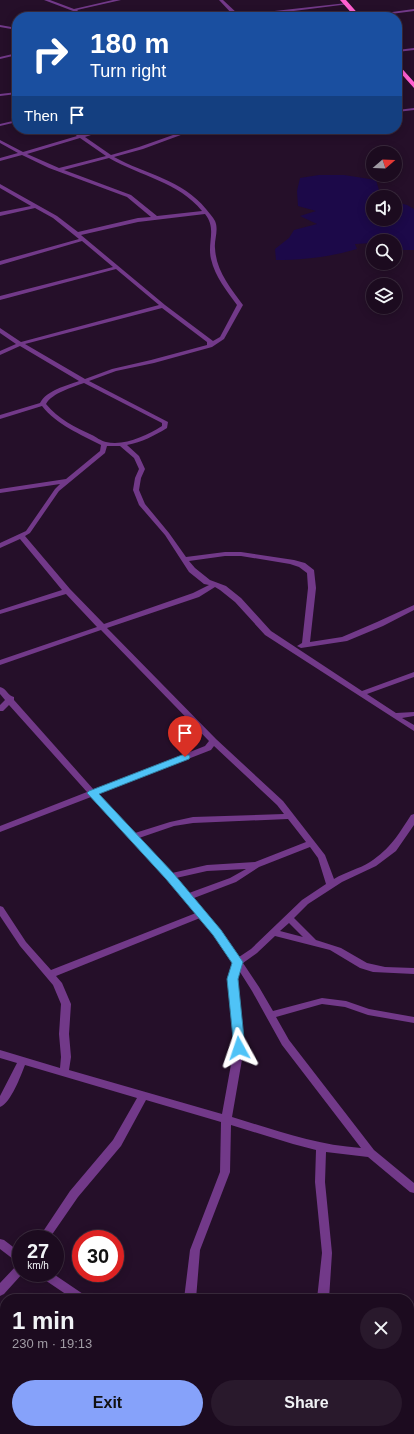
<!DOCTYPE html>
<html lang="en">
<head>
<meta charset="utf-8">
<style>
	:root { --surface:#1c0b1f; --page:#29192c; --text:#f1f3f6; --muted:#a09ba4; --line:#3a2b3d; --accent:#86a2fa }
	body { margin:0; font-family:Arial,sans-serif; background:var(--page); color:var(--text); height:100vh; display:flex; flex-direction:column; font-size:15px; white-space:nowrap }
	* { box-sizing:border-box; margin:0 }
	p { font-size:13px; color:var(--muted) }
	.icon { flex:none; width:22px; height:22px; fill:none; stroke:currentColor; stroke-width:2; stroke-linecap:round; stroke-linejoin:round }
	.map { position:relative; flex:1; overflow:hidden }
	.panel { position:absolute; left:0px; top:1294px; width:414px; height:140px; display:flex; flex-direction:column; background:var(--surface); border-radius:16px 16px 0 0; box-shadow:0 2px 10px #0003,0 0 0 1px var(--line) }
	.panel>* { flex:none }
	.top-card { position:absolute; left:12px; top:12px; width:390px; height:122px; border-radius:16px; box-shadow:0 2px 10px #0003,0 0 0 1px var(--line); background:#1a4fa0; color:#fff; overflow:hidden }
	.needle { width:26px; rotate:71deg }
	.fabs { position:absolute; left:366px; top:146px; display:grid; gap:8px }
	.fabs a { display:grid; place-items:center; width:36px; height:36px; border-radius:50%; background:var(--surface); box-shadow:0 2px 10px #0003,0 0 0 1px var(--line); font-size:20px }
	.speed { position:absolute; left:12px; top:1230px; display:flex; gap:8px; font-size:20px; font-weight:700; text-align:center }
	.speed>* { display:grid; place-content:center; width:52px; height:52px; border-radius:50%; background:var(--surface); box-shadow:0 2px 10px #0003,0 0 0 1px var(--line); line-height:1 }
	.speed small { font-size:10px; font-weight:400 }
	.speed .limit { border:6px solid #d22; background:#fff; color:#111 }
	.pin { position:absolute; display:grid; place-items:center; width:34px; height:34px; color:#fff; margin:-41px -17px; border-radius:50% 50% 50% 0; rotate:-45deg; box-shadow:0 0 4px #0007 }
	.pin .icon { rotate:45deg }
	.me { position:absolute; width:44px; margin:-22px; rotate:355deg; stroke-linejoin:round; filter:drop-shadow(0 0 3px #0008) }
	.turn { display:flex; align-items:center; gap:14px; height:84px; padding:0 12px; font-size:18px }
	.turn .icon { width:52px; height:52px; stroke-width:2.5 }
	.turn b { display:block; font-size:28px; line-height:34px }
	.then { display:flex; align-items:center; height:38px; padding:0 12px; background:#0003; gap:8px; font-size:15px }
	.round { display:grid; place-items:center; flex:none; width:42px; height:42px; border-radius:21px; background:var(--page) }
	.head { display:flex; align-items:center; justify-content:space-between; height:68px; padding:0 12px }
	h1 { font-size:24px; font-weight:700; line-height:30px }
	.button { display:flex; gap:8px; margin-top:auto; padding:8px 12px }
	.button a { flex:1; height:46px; border-radius:24px; background:var(--accent); color:#111; font-size:16px; font-weight:700; line-height:46px; text-align:center }
	.button a+a { background:var(--page); color:var(--text) }
	.map>svg:first-child { display:block }
</style>
</head>
<body>
<div class="map">
<svg width="414" height="1434" viewBox="0 0 414 1434">
	<rect width="100%" height="100%" fill="#250f29"/>
	<path fill="#1c0949" d="M319,175h25l32,5 5,17h-8v22h22v-17l12,3 7,4v41h-19v-9h-22v2l-18,1 2,5c-27,8 -53,11 -81,11l-1,-11 14,-11 5,-8 23,-6 -17,-8 16,-5 -18,-5 -1,-15 3,-13z"/>
	<g fill="none" stroke-linecap="round" stroke-linejoin="round">
		<path fill="#723989" fill-rule="evenodd" d="M44,0h6l24,9 39,-9h8l-44,10 9,7h-5l-8,-6z
			M219,0h4l16,15 108,-12 2,1 -103,13h-13l1,-1z
			M414,9v2l-46,6h-12z
			M0,25l17,3v2l-17,-3z
			M414,48v2l-17,2v-2z
			M17,53v2l-17,4v-2z
			M17,92v2l-17,2v-2z
			M414,108v2l-17,2v-2z
			M17,120v2l-17,4v-2z
			M68,129h5l9,6 20,-6h7l-24,8 26,18 28,-8 51,-18h7l-54,20 -29,8c31,17 69,23 92,52 3,4 7,8 9,12 4,9 -1,19 0,27 1,23 15,39 28,57l-19,34 -12,8 -58,16 -38,8 -27,10 79,41 -1,6c-13,8 -25,14 -40,17l12,11 6,13 -4,9 -2,12 6,14 24,29 17,24 39,-5h16l53,8 11,3 9,7 2,18 -6,54 32,-5 35,-15 37,-17v5l-31,16 -36,15 -46,7 -4,-2 5,-3 6,-55 -1,-15 -8,-6 -9,-3 -49,-8h-16l-36,5 6,7 15,12 16,6 15,12 30,33 91,60 52,-19v5l-47,17 29,19 18,-1v4l-12,2 12,7v6l-149,-96 -30,-33 -15,-12 -5,-3 -16,10 -92,31 109,111 67,62 42,54 9,24c11,-7 25,-10 36,-17 21,-14 28,-27 41,-47l3,-1v11l-18,26 -20,15 -34,16 -34,22 -14,14 22,22 25,8 26,15 18,4 29,1v6l-41,-2 -13,-4 -30,-18 -55,-14 -18,17 -14,10 16,24 14,24 49,-13 24,3 23,8 45,8v6l-46,-8 -23,-8 -23,-3 -46,13 13,23 85,110 40,33v10l-4,-1 -42,-35 -42,-5 -1,30 7,71 -3,46h-12l5,-46 -7,-71 1,-32 -23,-6 -62,-19 -1,47 -30,78 -4,49h-12l6,-49 30,-78 1,-50 -75,-22 -25,46 -43,51 -29,42h-11l32,-48 43,-51 24,-42 -112,-33c-4,10 -14,38 -25,42v-11l17,-33 -17,-5v-8l60,18 1,-11 -2,-23 2,-30 -8,-19 -33,-39 -20,-30v-10l3,1 23,35 25,28 145,-57 -29,-35 -76,-81 -91,35v-6l87,-34 -78,-87 -6,6h-3v-6l5,-5 -5,-6v-7c6,1 8,9 14,10v3l80,90 111,-44 4,-5 -108,-111 -101,35v-5l97,-33 -31,-33 -66,20v-4l62,-20 -42,-51 -20,9v-5l26,-12 29,-42 5,-5 -60,9v-4l66,-10 34,-28 1,-6c-21,-11 -44,-20 -59,-39l-42,13v-4l40,-12c7,-13 26,-17 39,-22l-59,-35 -20,9v-4l16,-7 -16,-11v-5l21,14 138,-37 -43,-36 -116,31v-4l113,-29 -31,-26 -82,24v-4l79,-22 -26,-21 -18,-10 -35,8v-4l31,-6 -31,-18v-4l57,32 21,16 60,-14 13,-1 -24,-20 -78,-29 -27,-13 -22,6v-3l18,-5 -18,-10v-3l23,12 54,-16zM80,138l26,18 -47,12 -32,-14zM109,158c31,18 70,24 93,53l-45,5 -26,-21 -67,-25zM205,214c12,15 2,28 6,45 4,18 16,32 26,46l-17,32 -7,4 -48,-36 -84,-70 57,-13zM162,308l45,34v3l-56,15 -39,9 -27,10 -60,-35zM84,383l78,40v3c-16,10 -37,20 -56,16 -5,-1 -10,-5 -14,-7 -17,-8 -34,-16 -46,-31 6,-11 27,-17 38,-21zM107,446h13l14,12 5,11 -4,9 -2,12 6,15 26,30 24,37 15,12 5,1 -16,8 -89,31 -34,-35 -45,-53 5,-3 29,-42 46,-38zM214,746l63,59 7,9 -91,3 -23,5 -35,11 -37,-39 113,-44zM288,819l18,23 -51,20 -48,3 -35,8 -33,-35 35,-12 19,-3zM310,847l8,11 8,26 -24,16 -51,49 -12,8 -19,-27 -26,-32 42,-16 23,-15zM246,869l-16,9 -41,15 -13,-15 31,-7zM200,918l14,16 19,29 -5,16 6,69 -12,66 -153,-44 2,-13 -2,-23 2,-30 -9,-21 -6,-7zM289,923l14,14 -23,-6zM240,972l12,19 30,54 79,103c-46,-3 -86,-18 -129,-31l12,-69 -6,-69z
			M0,1239l4,1 17,13v20h2l-19,21 -4,2v-13l17,-18 4,-2 -4,-1 -17,-13z
			M37,1273h15l34,23 2,3h-15l-34,-23z
			M149,1429h12l-3,5h-12z
			M225,1429h30l-3,5h-24z"/>
		<path fill="#ff5fd0" fill-rule="evenodd" d="M340,0h6l15,17h-6z
			M397,63l17,19v6l-17,-19z"/>
	</g>
	<path fill="#4fc3f7" stroke="#337fa1" d="M182,755h7l1,2 -1,2 -90,35 75,80 47,56 22,32 -5,17 7,69 -2,3 -4,1 -4,-1 -1,-3 -7,-69 5,-16 -19,-28 -47,-56 -79,-86 2,-2z"/>
</svg>
<div class="fabs">
<a><svg class="needle" viewBox="-14 -14 28 28"><path d="M0-13l5 13h-10z" fill="#e53935"/><path d="M0 13l5-13h-10z" fill="#a09ba4"/></svg></a>
<a><svg class="icon" aria-label="sound" viewBox="0 0 24 24"><path d="M4 9h4l5-4v14l-5-4H4zM17 9q2 3 0 6"/></svg></a>
<a><svg class="icon" aria-label="search" viewBox="0 0 24 24"><circle cx="10" cy="10" r="6"/><path d="M15 15l6 6"/></svg></a>
<a><svg class="icon" aria-label="layers" viewBox="0 0 24 24"><path d="M12 4l9 5-9 5-9-5zM3 14l9 5 9-5"/></svg></a>
</div>
<div class="speed"><div>27<small>km/h</small></div><div class="limit">30</div></div>
<div class="pin" style="left:185px;top:757px;background:#d93025"><svg class="icon" aria-label="arrive" viewBox="0 0 24 24"><path d="M6 21V4h12l-3 4 3 4H6"/></svg></div>
<svg class="me" style="left:239px;top:1048px" viewBox="-20 -20 40 40"><path d="M0-17L14 15 0 8-14 15z" fill="#4fc3f7" stroke="#fff" stroke-width="4"/></svg>
<div class="top-card">
<div class="turn"><svg class="icon" aria-label="right" viewBox="0 0 24 24"><path d="M7 20v-9h11M14 6l5 5-5 5"/></svg><div><b>180 m</b>Turn right</div></div>
<div class="then">Then<svg class="icon" aria-label="arrive" viewBox="0 0 24 24"><path d="M6 21V4h12l-3 4 3 4H6"/></svg></div>
</div>
<section class="panel">
<div class="head"><div><h1>1 min</h1><p>230 m · 19:13</p></div><a class="round"><svg class="icon" aria-label="close" viewBox="0 0 24 24"><path d="M6 6l12 12M18 6L6 18"/></svg></a></div>
<div class="button"><a>Exit</a><a>Share</a></div>
</section>
</div>
</body>
</html>
